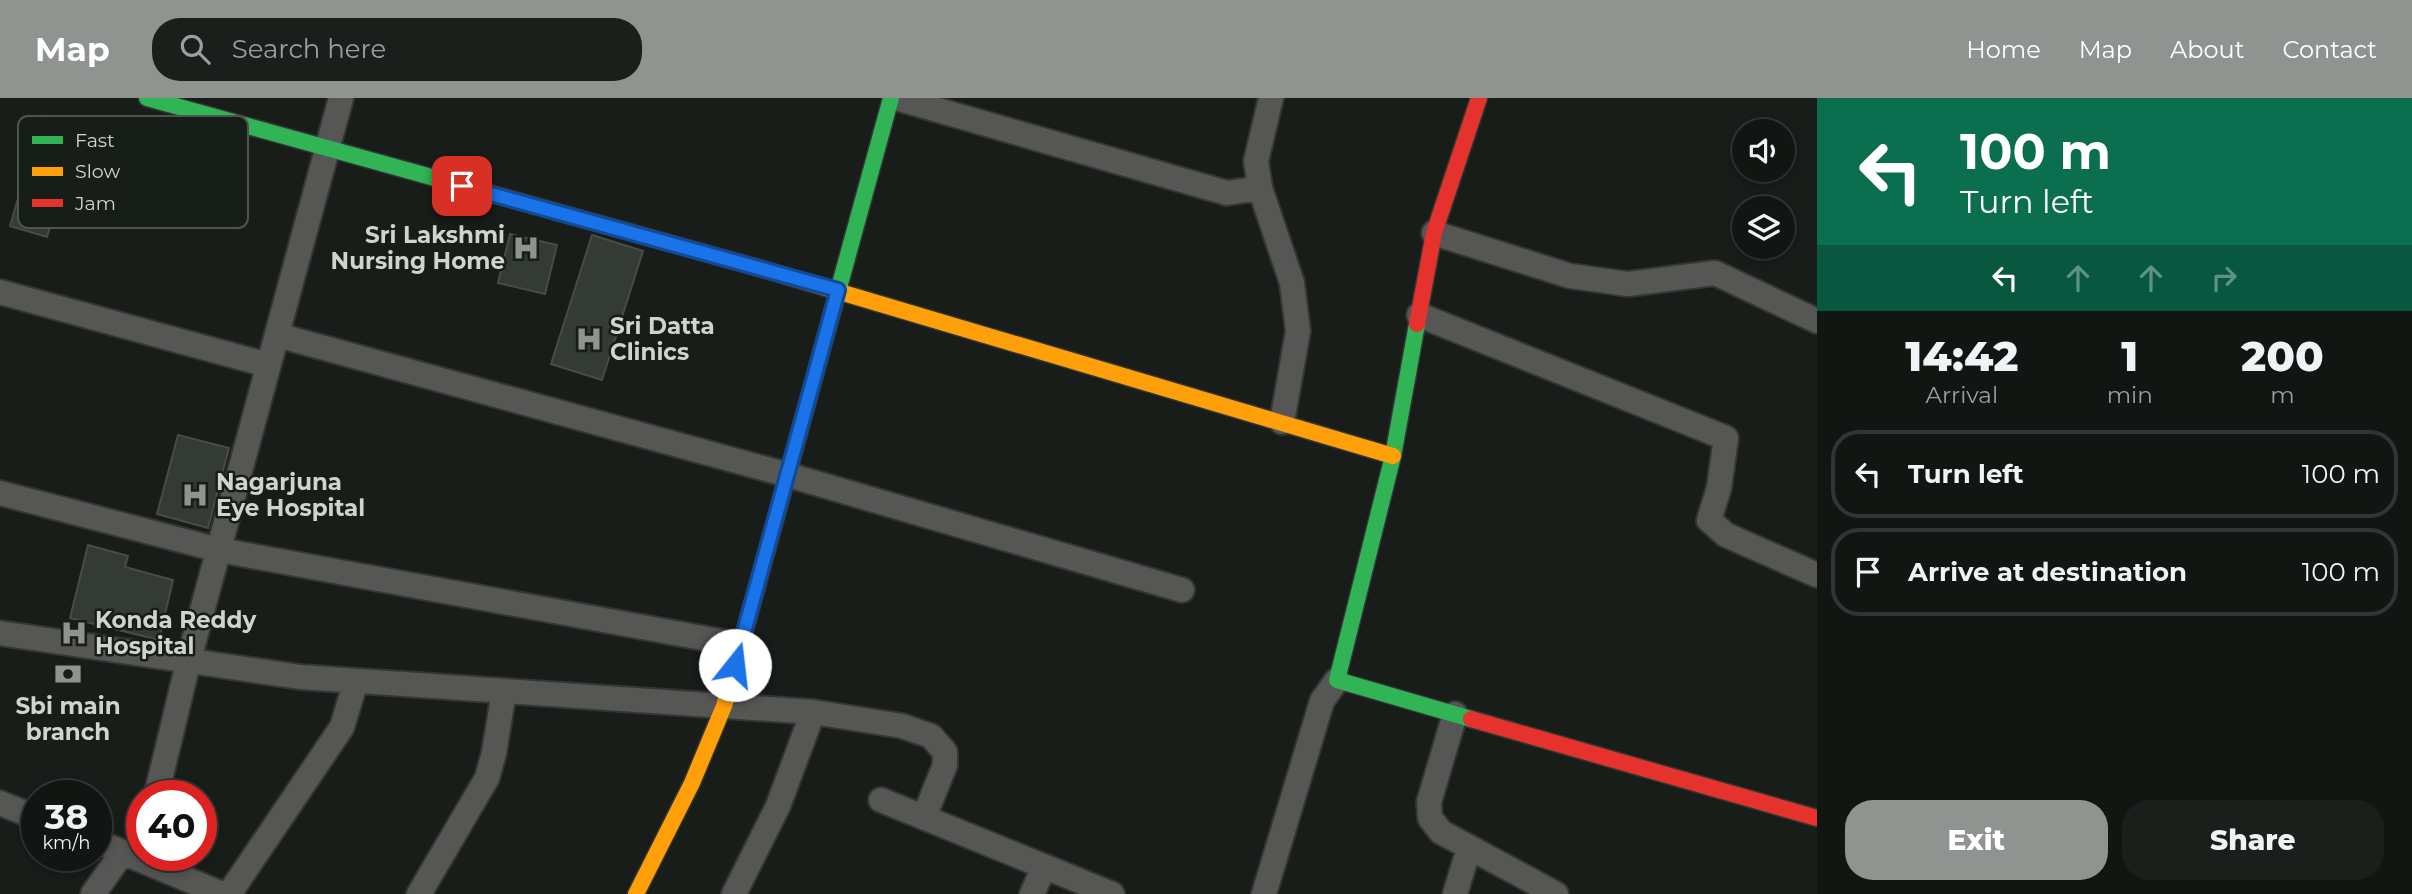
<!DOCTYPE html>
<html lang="en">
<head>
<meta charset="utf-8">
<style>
	:root { --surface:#121613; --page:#1b1f1c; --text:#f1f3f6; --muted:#9c9fa0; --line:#313533; --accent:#909490 }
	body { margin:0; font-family:Montserrat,sans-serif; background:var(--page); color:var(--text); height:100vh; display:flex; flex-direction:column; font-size:26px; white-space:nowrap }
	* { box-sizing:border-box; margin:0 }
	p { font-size:23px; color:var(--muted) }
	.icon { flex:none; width:38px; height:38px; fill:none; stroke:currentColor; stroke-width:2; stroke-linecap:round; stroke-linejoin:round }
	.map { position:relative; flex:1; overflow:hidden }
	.panel { display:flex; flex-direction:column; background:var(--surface); width:595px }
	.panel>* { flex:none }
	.hud { background:#0b6e4f; color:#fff; overflow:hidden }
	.controls { position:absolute; left:1732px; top:21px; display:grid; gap:14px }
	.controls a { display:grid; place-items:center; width:63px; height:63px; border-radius:50%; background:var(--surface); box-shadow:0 4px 10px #0003,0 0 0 2px var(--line); font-size:35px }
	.speed { position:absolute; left:21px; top:682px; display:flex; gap:14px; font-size:35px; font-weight:700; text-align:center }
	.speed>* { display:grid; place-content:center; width:91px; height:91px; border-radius:50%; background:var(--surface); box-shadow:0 4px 10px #0003,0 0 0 2px var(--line); line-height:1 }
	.speed small { font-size:18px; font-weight:400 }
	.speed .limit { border:10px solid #d22; background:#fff; color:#111 }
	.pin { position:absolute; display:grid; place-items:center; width:60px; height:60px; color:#fff; margin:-30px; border-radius:14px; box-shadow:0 4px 10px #0006 }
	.me { position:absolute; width:77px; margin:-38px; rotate:16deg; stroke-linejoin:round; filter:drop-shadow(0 0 5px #0008) }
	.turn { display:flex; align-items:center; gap:24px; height:147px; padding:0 28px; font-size:32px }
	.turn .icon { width:91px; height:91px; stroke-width:2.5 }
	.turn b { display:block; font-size:49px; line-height:60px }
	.lanes { display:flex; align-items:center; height:66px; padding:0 28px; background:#0003; justify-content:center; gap:35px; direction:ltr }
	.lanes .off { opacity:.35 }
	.eta { display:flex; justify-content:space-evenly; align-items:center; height:119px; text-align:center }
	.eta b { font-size:42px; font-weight:800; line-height:49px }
	.cta { display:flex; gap:14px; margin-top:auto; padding:14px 28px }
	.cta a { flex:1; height:80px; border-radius:28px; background:var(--accent); color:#fff; font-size:28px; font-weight:800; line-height:80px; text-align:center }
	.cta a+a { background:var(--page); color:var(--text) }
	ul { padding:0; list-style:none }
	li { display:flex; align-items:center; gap:21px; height:88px; margin:0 14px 10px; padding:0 14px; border:4px solid var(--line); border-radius:28px }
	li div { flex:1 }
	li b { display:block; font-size:26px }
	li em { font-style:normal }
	header { display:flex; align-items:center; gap:42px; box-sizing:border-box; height:98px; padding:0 35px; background:var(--accent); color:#fff }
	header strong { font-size:33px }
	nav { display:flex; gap:38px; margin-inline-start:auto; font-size:24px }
	.search { width:490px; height:63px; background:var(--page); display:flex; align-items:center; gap:18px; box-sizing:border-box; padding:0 24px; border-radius:28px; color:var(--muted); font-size:26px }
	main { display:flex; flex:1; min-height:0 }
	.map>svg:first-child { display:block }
</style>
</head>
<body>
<header>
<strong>Map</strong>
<div class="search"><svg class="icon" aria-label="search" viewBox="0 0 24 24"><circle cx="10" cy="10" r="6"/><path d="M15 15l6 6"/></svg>Search here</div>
<nav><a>Home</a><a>Map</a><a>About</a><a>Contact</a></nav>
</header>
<main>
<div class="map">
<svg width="1817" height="796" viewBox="0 0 1817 796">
	<rect width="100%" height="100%" fill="#181d19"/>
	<path fill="#333b34" stroke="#484c48" stroke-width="2" d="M42,18l37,11 -32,110 -37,-11z
		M510,136l47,11 -12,49 -47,-11z
		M592,137l51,16 -41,129 -51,-16z
		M178,337l51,13 -21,80 -51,-14z
		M88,447l40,11 -3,11 48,13 -14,60 -89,-22z"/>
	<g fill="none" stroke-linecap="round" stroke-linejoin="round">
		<g stroke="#333633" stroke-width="28">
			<path id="street" d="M896,0l331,95 33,-5
				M1271,0l-15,63 4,27 32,95 6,48 -16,91
				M1434,135l136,43 58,8 87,-11 102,48
				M0,194l268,73
				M1419,217l307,123 -7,50 -10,32 17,15 91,40
				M277,237l511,140 394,115
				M0,395l219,57 522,95
				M0,535l300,44 513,35 89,14 29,10 14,16v13l-21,52
				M1455,616l-26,88 1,16 11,14 115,62
				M156,698l33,-137 152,-561
				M881,702l231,94
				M0,705l37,15
				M96,743l126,53
				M93,796l30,-42
				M229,796l113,-167 14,-46
				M419,796l68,-116 7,-25 10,-62
				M734,796l44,-88 35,-94
				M1032,796l12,-27
				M1264,796l58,-193 15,-21
				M1455,796l14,-46"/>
		</g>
		<g stroke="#333633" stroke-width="19">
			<path id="fast" d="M147,0l612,170
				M1417,226l-24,132 -56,224 134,39
				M756,492l135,-492"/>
		</g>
		<g stroke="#333633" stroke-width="19">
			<path id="slow" d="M759,170l634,188
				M636,796l56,-111 32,-77 32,-116"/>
		</g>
		<g stroke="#333633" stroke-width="19">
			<path id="jam" d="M1417,226l17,-91 45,-135
				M1471,621l346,99"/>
		</g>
		<use href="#street" stroke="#565655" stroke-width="24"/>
		<use href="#fast" stroke="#30b455" stroke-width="16"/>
		<use href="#slow" stroke="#ff9f0a" stroke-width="16"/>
		<use href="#jam" stroke="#e5322d" stroke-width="16"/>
	</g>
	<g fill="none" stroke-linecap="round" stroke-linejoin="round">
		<g stroke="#114b97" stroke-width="18">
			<path id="route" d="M462,88l376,104 -103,375"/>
		</g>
		<use href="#route" stroke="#1a73e8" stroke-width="12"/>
	</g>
	<defs>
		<g id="hospital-bare" transform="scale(2.1)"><path d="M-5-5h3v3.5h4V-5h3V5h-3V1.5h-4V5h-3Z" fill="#909490" stroke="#171e18" stroke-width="2.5" paint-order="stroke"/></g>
		<g id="bank-bare" transform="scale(2.1)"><path d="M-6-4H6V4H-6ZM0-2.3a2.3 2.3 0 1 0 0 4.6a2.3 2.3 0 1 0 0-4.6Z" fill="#909490" stroke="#171e18" stroke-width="2.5" paint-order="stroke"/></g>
	</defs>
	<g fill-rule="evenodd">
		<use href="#hospital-bare" x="526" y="150"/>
		<use href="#hospital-bare" x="589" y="241"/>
		<use href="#hospital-bare" x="195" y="397"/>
		<use href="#hospital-bare" x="74" y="535"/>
		<use href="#bank-bare" x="68" y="576"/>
	</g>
	<g text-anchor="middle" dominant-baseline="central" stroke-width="5" stroke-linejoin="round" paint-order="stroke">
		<g font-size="23" font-weight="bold" fill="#d0d4d0" stroke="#171e18" text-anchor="start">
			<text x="505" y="137" text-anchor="end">Sri Lakshmi<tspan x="505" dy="26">Nursing Home</tspan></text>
			<text x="610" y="228">Sri Datta<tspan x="610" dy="26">Clinics</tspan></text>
			<text x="216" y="384">Nagarjuna<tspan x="216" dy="26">Eye Hospital</tspan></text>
			<text x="95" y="522">Konda Reddy<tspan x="95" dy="26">Hospital</tspan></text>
			<text x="68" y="608" text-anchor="middle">Sbi main<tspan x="68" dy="26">branch</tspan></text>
		</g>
	</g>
	<rect x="18" y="18" width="230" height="112" rx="10" fill="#171e18" stroke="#4e554f" stroke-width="2"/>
	<rect x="32" y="38" width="31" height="8" fill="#30b455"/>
	<rect x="32" y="69" width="31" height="9" fill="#ff9f0a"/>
	<rect x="32" y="101" width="31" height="8" fill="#e5322d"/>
	<g font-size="19" fill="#d0d4d0">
		<text x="75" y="49">Fast</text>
		<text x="75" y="80">Slow</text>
		<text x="75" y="112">Jam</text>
	</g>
</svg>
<div class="controls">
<a><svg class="icon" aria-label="sound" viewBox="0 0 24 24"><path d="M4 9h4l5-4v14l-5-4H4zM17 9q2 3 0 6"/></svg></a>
<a><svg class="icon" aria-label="layers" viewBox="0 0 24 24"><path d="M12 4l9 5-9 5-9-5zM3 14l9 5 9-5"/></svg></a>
</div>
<div class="speed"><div>38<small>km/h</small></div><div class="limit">40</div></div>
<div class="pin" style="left:462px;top:88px;background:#d93025"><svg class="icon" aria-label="arrive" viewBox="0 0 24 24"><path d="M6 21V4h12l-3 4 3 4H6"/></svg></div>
<svg class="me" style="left:735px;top:567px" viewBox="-20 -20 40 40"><circle r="19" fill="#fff"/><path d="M0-13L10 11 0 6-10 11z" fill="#1a73e8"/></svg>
</div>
<section class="panel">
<div class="hud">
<div class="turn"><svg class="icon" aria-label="left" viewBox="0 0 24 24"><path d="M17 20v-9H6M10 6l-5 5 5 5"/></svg><div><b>100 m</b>Turn left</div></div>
<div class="lanes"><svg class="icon" aria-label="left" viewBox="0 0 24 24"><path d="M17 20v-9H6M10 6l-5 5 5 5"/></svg><svg class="icon off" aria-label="ahead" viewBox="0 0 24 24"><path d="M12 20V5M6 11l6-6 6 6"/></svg><svg class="icon off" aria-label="ahead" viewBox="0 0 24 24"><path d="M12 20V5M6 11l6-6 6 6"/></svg><svg class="icon off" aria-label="right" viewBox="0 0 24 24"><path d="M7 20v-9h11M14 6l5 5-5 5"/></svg></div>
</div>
<div class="eta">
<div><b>14:42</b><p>Arrival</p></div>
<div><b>1</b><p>min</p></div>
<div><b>200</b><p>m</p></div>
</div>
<ul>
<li><svg class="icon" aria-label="left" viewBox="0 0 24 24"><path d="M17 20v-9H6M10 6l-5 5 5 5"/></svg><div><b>Turn left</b></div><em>100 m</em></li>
<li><svg class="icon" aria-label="arrive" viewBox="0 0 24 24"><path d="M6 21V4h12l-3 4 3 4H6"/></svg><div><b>Arrive at destination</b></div><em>100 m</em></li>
</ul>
<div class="cta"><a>Exit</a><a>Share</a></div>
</section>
</main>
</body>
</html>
